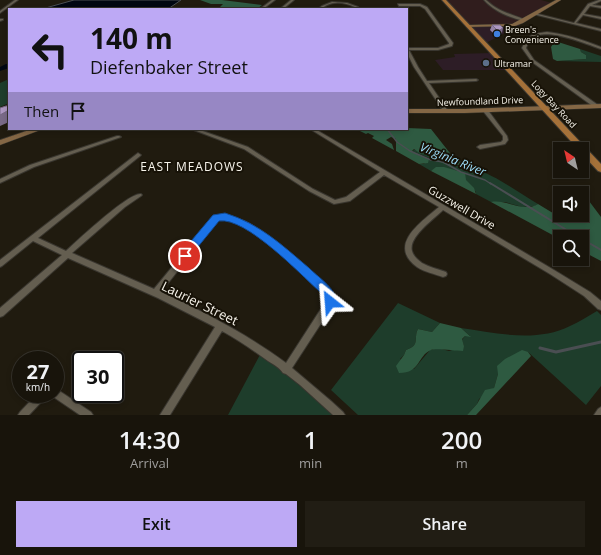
<!DOCTYPE html>
<html lang="en">
<head>
<meta charset="utf-8">
<style>
	:root { --surface:#18140b; --page:#211d14; --text:#f1f3f6; --muted:#9f9e9d; --line:#36332c; --accent:#bda9f5 }
	body { margin:0; font-family:"Open Sans",sans-serif; background:var(--page); color:var(--text); height:100vh; display:flex; flex-direction:column; font-size:15px; white-space:nowrap }
	* { box-sizing:border-box; margin:0 }
	p { font-size:13px; color:var(--muted) }
	.icon { flex:none; width:22px; height:22px; fill:none; stroke:currentColor; stroke-width:2; stroke-linecap:round; stroke-linejoin:round }
	.map { position:relative; height:415px; overflow:hidden }
	.panel { display:flex; flex-direction:column; background:var(--surface); flex:1 }
	.panel>* { flex:none }
	.top-card { position:absolute; left:8px; top:8px; width:400px; height:122px; border-radius:0px; box-shadow:0 2px 6px #0003,0 0 0 1px var(--line); background:#bda9f5; color:#111; overflow:hidden }
	.needle { width:26px; rotate:325deg }
	.fabs { position:absolute; left:553px; top:142px; display:grid; gap:8px }
	.fabs a { display:grid; place-items:center; width:36px; height:36px; border-radius:0px; background:var(--surface); box-shadow:0 2px 6px #0003,0 0 0 1px var(--line); font-size:20px }
	.speed { position:absolute; left:12px; top:351px; display:flex; gap:8px; font-size:20px; font-weight:700; text-align:center }
	.speed>* { display:grid; place-content:center; width:52px; height:52px; border-radius:50%; background:var(--surface); box-shadow:0 2px 6px #0003,0 0 0 1px var(--line); line-height:1 }
	.speed small { font-size:10px; font-weight:400 }
	.speed .limit { border:2px solid #111; border-radius:6px; background:#fff; color:#111 }
	.pin { position:absolute; display:grid; place-items:center; width:34px; height:34px; color:#fff; margin:-17px; border:2px solid #fff; border-radius:50%; box-shadow:0 1px 4px #0007 }
	.me { position:absolute; width:44px; margin:-22px; rotate:332deg; stroke-linejoin:round; filter:drop-shadow(0 0 3px #0008) }
	.turn { display:flex; align-items:center; gap:14px; height:84px; padding:0 16px; font-size:18px }
	.turn .icon { width:52px; height:52px; stroke-width:2.5 }
	.turn b { display:block; font-size:28px; line-height:34px }
	.then { display:flex; align-items:center; height:38px; padding:0 16px; background:#0003; gap:8px; font-size:15px }
	.eta { display:flex; justify-content:space-evenly; align-items:center; height:68px; text-align:center }
	.eta b { font-size:24px; font-weight:600; line-height:28px }
	.cta { display:flex; gap:8px; margin-top:auto; padding:8px 16px }
	.cta a { flex:1; height:46px; border-radius:0px; background:var(--accent); color:#111; font-size:16px; font-weight:600; line-height:46px; text-align:center }
	.cta a+a { background:var(--page); color:var(--text) }
	.map>svg:first-child { display:block }
</style>
</head>
<body>
<div class="map">
<svg width="601" height="415" viewBox="0 0 601 415">
	<rect width="100%" height="100%" fill="#201b0f"/>
	<path fill="#2d1d26" d="M515,23l5,2 -36,19 -17,-19z
		M492,53l16,17h-65l-8,-10 20,-3 -1,-3z"/>
	<path fill="#301d1d" d="M444,0h97l11,3 -37,20 -9,2h-39z"/>
	<path fill="#1e3d2b" d="M580,49l21,7v6l-44,-1 29,-2v-4l-5,-3z
		M9,79v24l-9,4v-24z
		M416,149c9,5 16,4 25,8l2,5c9,5 19,3 29,6 24,7 45,24 66,36l-3,2 -13,1 -17,-5h-14l-15,-8v-2l-11,-12v-7l-25,-6 -9,4 -12,-7h5l5,-6 -17,-7z
		M398,303l42,20 -8,9 -14,-3c-5,9 3,16 -12,21l-2,5 -4,4 14,10 16,-19 8,-2 11,3 15,-5 -2,-6 3,-4h5l-9,-8c35,5 75,15 109,-2 9,-4 18,-10 27,-15l4,4v71l-15,19 -58,-53 -30,22 -4,14 -15,11 -2,5 -10,11h-109l-27,-25z
		M262,351l78,64h-112z"/>
	<path fill="#2e5a41" d="M200,0h22l40,5 -5,4h-39l5,-5h-12z
		M555,41l25,8 1,3 5,3v4l-29,2 -4,-2 -2,-12z
		M407,128l24,1 22,28 18,11 -9,-1 -4,-2 -8,1 -10,-4 1,-5 -10,-4 -10,1 -7,-5 -2,2 17,8 -1,4 -9,1 -23,-13v-12l-5,-2 -5,3 6,4 2,6 -22,-12 2,-2 -6,-3 -2,1 -10,-5z
		M436,167h8l21,6 1,7 8,8 2,6 -45,-23z
		M586,197l15,20v44l-19,-10v-14h-22v2l-69,-37c16,-3 32,11 47,2l28,17 5,-6h11v-15z
		M440,323l21,5 10,9 -6,-1 -3,3 2,7 -1,5c-8,0 -27,-3 -32,-1 -14,6 -10,23 -32,23l-3,-7 8,-11 2,-5c15,-5 7,-12 12,-21l14,3z
		M522,350l6,2 3,4 -55,59h-9l10,-11 8,-14 9,-2 4,-14 -1,-8 8,-7z"/>
	<path fill="#000711" stroke="#4a4e52" d="M74,0h107l-13,9h-126z"/>
	<g fill="none" stroke-linecap="round" stroke-linejoin="round">
		<path stroke="#4a4e52" stroke-width="1.5" d="M387,129l10,13 13,9 21,9 12,2 18,10 24,8 6,4"/>
		<path stroke="#4a4e52" stroke-width="2" d="M490,183l88,54
			M582,239l19,11"/>
		<path stroke="#4a4e52" stroke-width="3" d="M540,348l16,4 45,-10"/>
		<path fill="#000711" fill-rule="evenodd" d="M6,64h3v4l-9,3v-4z"/>
		<g stroke="#39362f" stroke-width="2">
			<path id="street" d="M15,0h3l-18,13v-2z
				M272,0h3l-12,9h-3z
				M291,0h3l-11,9h-3z
				M484,0h2c14,13 24,13 39,20l-1,1c-15,-4 -29,-9 -40,-21z
				M599,0h2v1l-9,4 9,1v2l-11,-2 -6,8 17,3v2l-18,-4 -7,8 25,6v2l-68,-17 1,-1 40,10 14,-19z
				M332,2l15,1 11,4 -1,2h-2v-2c-9,-4 -19,-6 -28,-2 -4,2 -5,4 -9,4l4,-3z
				M398,4h22l7,3 26,36 -1,3 -14,4h-29l9,17 9,14 49,-2 2,1 -2,1 -47,2 19,28v1h-4l-30,-45 -7,-14v-5h31l11,-4v-1l-24,-34 -5,-3h-21z
				M0,19h3v1l-3,1z
				M547,32c19,2 36,8 54,15v2c-16,-5 -57,-24 -71,-9 -2,2 -3,6 -4,8l8,12 64,45v2h-4l-62,-45 -10,-14c7,-14 10,-14 25,-16z
				M483,109h4l20,27 1,4 -3,4 -25,5 -3,-2 3,-2 21,-3 2,-2v-4l-20,-25z
				M191,129h6l51,18 65,42 22,11 11,-3 34,-25 -70,-43h5l239,141 36,22 11,9v9l-3,-1 -14,-13 -34,-22 -107,-64c-9,9 -35,27 -31,41 1,5 6,9 10,12 7,4 16,6 24,9l1,2 -1,2 -3,1c-8,-3 -19,-5 -26,-10 -30,-22 4,-45 22,-60l-55,-32 -34,26 -16,3 -25,-13 -65,-42z
				M117,136h2l2,1 -87,30 -34,16v-4l30,-14z
				M138,153l3,2 -1,1 -102,82 28,13c12,-11 63,-59 75,-57l1,1 -1,1 -16,11 -53,46 82,36 60,-73c10,-2 20,1 30,5 27,13 51,37 73,57 5,4 15,12 17,18 1,2 0,6 -1,9l-41,63 39,33 12,11 2,3h-12l-33,-30 -14,-11 -3,-1c-3,-5 -10,-9 -15,-12 -15,-11 -30,-21 -46,-30l-52,84h-10l55,-88 -57,-29 -90,-40 -65,58 -3,1v-9l62,-53 -29,-14 -31,25 -2,1v-7zM218,220c3,0 6,0 9,0 26,4 82,58 100,78l-1,3 -40,62c-39,-29 -82,-51 -125,-71z
				M55,388l36,24 2,3h-13l-28,-19 -1,-2h4z
				M37,394h11l-2,3 -17,18h-11l2,-3z
				M601,407v8h-7l4,-6z"/>
		</g>
		<g stroke="#39362f" stroke-width="1">
			<path id="secondary" d="M556,0h5l-38,23 -8,3 -47,1 -2,-1 2,-1 44,-1z
				M601,104v4l-136,5h-58v-4h58z
				M32,129h11l-43,16v-5z"/>
		</g>
		<g stroke="#39362f" stroke-width="2">
			<path id="primary" d="M442,0h4l155,164v8l-3,-1 -16,-17v-5h-4z"/>
		</g>
		<use href="#street" fill="#645e50" fill-rule="evenodd"/>
		<use href="#secondary" fill="#846745" fill-rule="evenodd"/>
		<use href="#primary" fill="#a57139" fill-rule="evenodd"/>
	</g>
	<path fill="#9582a6" d="M492,25l10,8 -6,3 -6,-6z"/>
	<path fill="#796a87" d="M503,28l-1,5 -6,3 2,-5z
		M9,110v12l-9,4v-11z"/>
	<path fill="#ad97c1" stroke="#796a87" d="M492,25h8l3,3 -5,3z
		M6,106h3v4l-9,5v-7z"/>
	<path fill="#1a73e8" stroke="#114b97" d="M225,213c35,11 57,32 84,55 9,9 22,17 27,29l-2,9 -4,2 -4,-2 -2,-4 1,-4 -6,-7c-20,-18 -73,-74 -100,-70l-31,38 -3,2 -4,-2 -1,-3 1,-3 32,-38z"/>
	<circle fill="#3f7fe0" stroke="#171207" stroke-width="1.5" cx="497" cy="34" r="4"/>
	<circle fill="#5c6f8a" stroke="#171207" stroke-width="1.5" cx="486" cy="63" r="4"/>
	<g text-anchor="middle" dominant-baseline="central" stroke-width="4" stroke-linejoin="round" paint-order="stroke">
		<g font-size="9" fill="#f7f4eb" stroke="#171207" text-anchor="start">
			<text x="505" y="29">Breen's<tspan x="505" dy="10">Convenience</tspan></text>
			<text x="494" y="63">Ultramar</text>
		</g>
		<g font-size="9" fill="#f7f4eb" stroke="#171207">
			<text transform="translate(480 101) rotate(-2)">Newfoundland Drive</text>
			<text transform="translate(554 104) rotate(47)">Logy Bay Road</text>
		</g>
		<g font-size="11" fill="#f7f4eb" stroke="#171207">
			<text transform="translate(462 207) rotate(30)">Guzzwell Drive</text>
		</g>
		<g font-size="12" font-style="italic" fill="#9edefa" stroke="#171207">
			<text transform="translate(453 159) rotate(22)">Virginia River</text>
		</g>
		<g font-size="12" letter-spacing="1" fill="#f7f4eb" stroke="#171207">
			<text x="192" y="166">EAST MEADOWS</text>
		</g>
		<g font-size="13" fill="#f7f4eb" stroke="#171207">
			<text transform="translate(200 303) rotate(26)">Laurier Street</text>
		</g>
	</g>
</svg>
<div class="fabs">
<a><svg class="needle" viewBox="-14 -14 28 28"><path d="M0-13l5 13h-10z" fill="#e53935"/><path d="M0 13l5-13h-10z" fill="#9f9e9d"/></svg></a>
<a><svg class="icon" aria-label="sound" viewBox="0 0 24 24"><path d="M4 9h4l5-4v14l-5-4H4zM17 9q2 3 0 6"/></svg></a>
<a><svg class="icon" aria-label="search" viewBox="0 0 24 24"><circle cx="10" cy="10" r="6"/><path d="M15 15l6 6"/></svg></a>
</div>
<div class="speed"><div>27<small>km/h</small></div><div class="limit">30</div></div>
<div class="pin" style="left:185px;top:256px;background:#d93025"><svg class="icon" aria-label="arrive" viewBox="0 0 24 24"><path d="M6 21V4h12l-3 4 3 4H6"/></svg></div>
<svg class="me" style="left:330px;top:302px" viewBox="-20 -20 40 40"><path d="M0-17L14 15 0 8-14 15z" fill="#1a73e8" stroke="#fff" stroke-width="4"/></svg>
<div class="top-card">
<div class="turn"><svg class="icon" aria-label="left" viewBox="0 0 24 24"><path d="M17 20v-9H6M10 6l-5 5 5 5"/></svg><div><b>140 m</b>Diefenbaker Street</div></div>
<div class="then">Then<svg class="icon" aria-label="arrive" viewBox="0 0 24 24"><path d="M6 21V4h12l-3 4 3 4H6"/></svg></div>
</div>
</div>
<section class="panel">
<div class="eta">
<div><b>14:30</b><p>Arrival</p></div>
<div><b>1</b><p>min</p></div>
<div><b>200</b><p>m</p></div>
</div>
<div class="cta"><a>Exit</a><a>Share</a></div>
</section>
</body>
</html>
